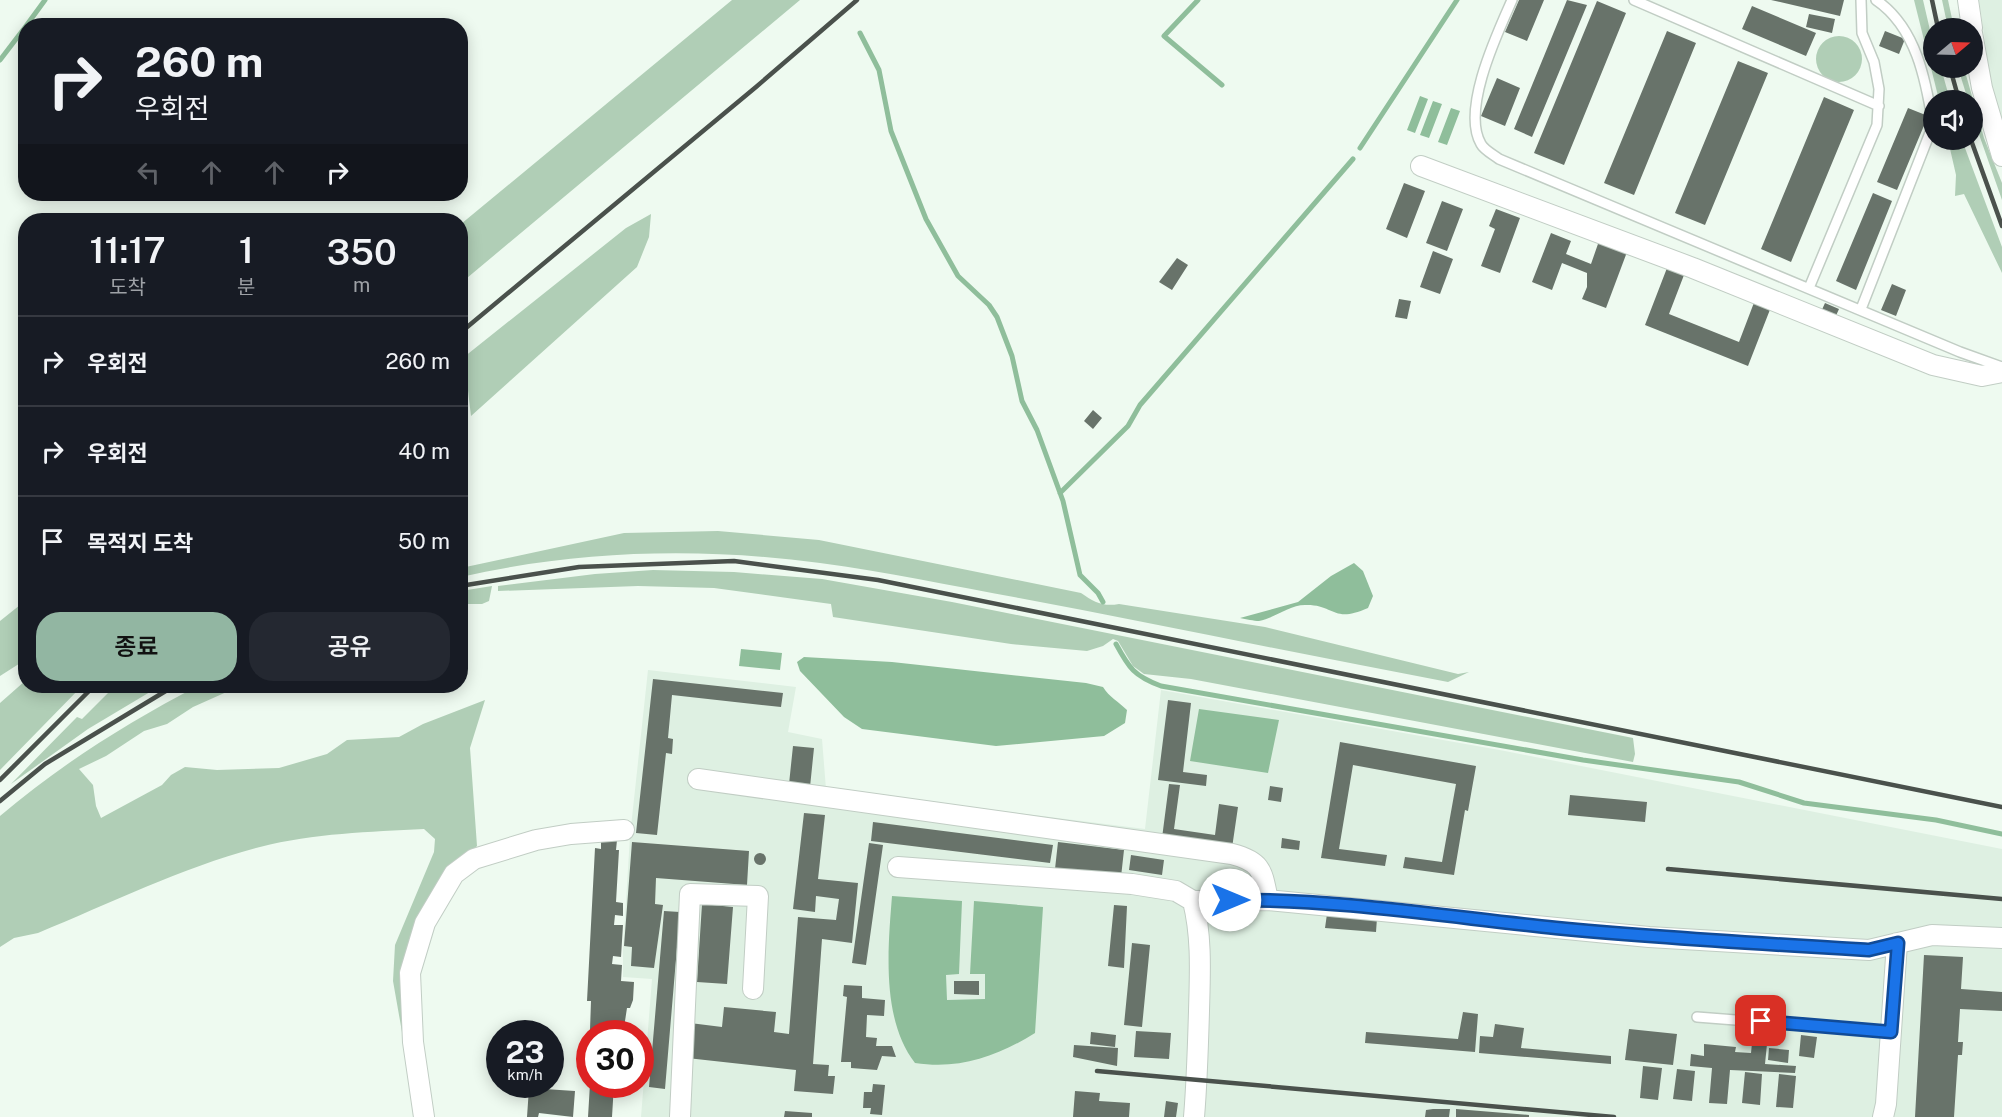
<!DOCTYPE html>
<html lang="ko">
<head>
<meta charset="utf-8">
<style>
	:root { --surface:#171b24; --page:#242831; --text:#f1f3f6; --muted:#9ea1a6; --line:#363941; --accent:#92b6a2 }
	body { margin:0; font-family:"Public Sans","Noto Sans KR",sans-serif; background:var(--page); color:var(--text); height:100vh; display:flex; flex-direction:column; font-size:22px; white-space:nowrap }
	* { box-sizing:border-box; margin:0 }
	p { font-size:20px; color:var(--muted) }
	.icon { flex:none; width:33px; height:33px; fill:none; stroke:currentColor; stroke-width:2; stroke-linecap:round; stroke-linejoin:round }
	.map { position:relative; flex:1; overflow:hidden }
	.side { position:absolute; left:18px; top:213px; width:450px; height:480px; display:flex; flex-direction:column; background:var(--surface); border-radius:24px; box-shadow:0 3px 15px #0003 }
	.side>* { flex:none }
	.hud { position:absolute; left:18px; top:18px; width:450px; height:183px; border-radius:24px; box-shadow:0 3px 15px #0003; background:#171b24; color:var(--text); overflow:hidden }
	.needle { width:39px; rotate:71deg }
	.buttons { position:absolute; left:1923px; top:18px; display:grid; gap:12px }
	.buttons a { display:grid; place-items:center; width:60px; height:60px; border-radius:50%; background:var(--surface); box-shadow:0 3px 15px #0003; font-size:30px }
	.speed { position:absolute; left:486px; top:1020px; display:flex; gap:12px; font-size:30px; font-weight:700; text-align:center }
	.speed>* { display:grid; place-content:center; width:78px; height:78px; border-radius:50%; background:var(--surface); box-shadow:0 3px 15px #0003; line-height:1 }
	.speed small { font-size:15px; font-weight:400 }
	.speed .limit { border:9px solid #d22; background:#fff; color:#111 }
	.pin { position:absolute; display:grid; place-items:center; width:51px; height:51px; color:#fff; margin:-26px; border-radius:12px; box-shadow:0 3px 9px #0006 }
	.me { position:absolute; width:66px; margin:-33px; rotate:90deg; stroke-linejoin:round; filter:drop-shadow(0 0 4px #0008) }
	.turn { display:flex; align-items:center; gap:21px; height:126px; padding:0 18px; font-size:27px }
	.turn .icon { width:78px; height:78px; stroke-width:2.5 }
	.turn b { display:block; font-size:42px; line-height:51px }
	.lanes { display:flex; align-items:center; height:57px; padding:0 18px; background:#0003; justify-content:center; gap:30px; direction:ltr }
	.lanes .off { opacity:.35 }
	.eta { display:flex; justify-content:space-evenly; align-items:center; height:102px; text-align:center }
	.eta b { font-size:36px; font-weight:600; line-height:42px }
	.button { display:flex; gap:12px; margin-top:auto; padding:12px 18px }
	.button a { flex:1; height:69px; border-radius:24px; background:var(--accent); color:#111; font-size:24px; font-weight:600; line-height:69px; text-align:center }
	.button a+a { background:var(--page); color:var(--text) }
	ul { padding:0; list-style:none }
	li { display:flex; align-items:center; gap:18px; height:90px; padding:0 18px; border-top:2px solid var(--line) }
	li div { flex:1 }
	li b { display:block; font-size:22px }
	li em { font-style:normal }
	.map>svg:first-child { display:block }
</style>
</head>
<body>
<div class="map">
<svg width="2002" height="1117" viewBox="0 0 2002 1117">
	<rect width="100%" height="100%" fill="#eefaf0"/>
	<path fill="#def0e2" d="M1979,0h23v129l-7,-19z
		M648,670l148,17 -8,45 34,7 4,50 319,40 16,-139 344,61 497,98v268h-1361l11,-138 -29,-2v-27l7,-114z"/>
	<path fill="#b0ceb6" d="M732,0h68l-339,283v-59z
		M1914,0h9l10,43 1,25h7l9,32h-11z
		M1942,0h6l6,28h-6z
		M1816 59a23 23 0 1 1 46 0a23 23 0 1 1-46 0Z
		M1958,68h6l20,70 18,45v17l-27,-77 -3,-23h-4z
		M1948,140h14l40,107v26l-38,-79 -9,2 1,-21z
		M651,214l-2,23 -12,30 -166,149 -7,-59 162,-129z
		M718,531l101,9 262,53c13,9 22,14 38,11l146,23 193,47 11,-2 -21,10c-143,-27 -286,-57 -429,-84 -66,-12 -132,-26 -199,-35 -119,-16 -242,-13 -359,14v-9l163,-35z
		M653,570l81,2 88,7 130,23 681,136 2,16 -2,8 -442,-83 -47,-5 -11,-8 -15,-25 -5,-2 -10,7 -16,5 -76,-7 -178,-27 -2,-13 -117,-16 -76,-2 -140,5v-5l97,-12z
		M492,586l-3,15 -7,3h-21v-13z
		M25,601v59l-25,16v-55z
		M25,681l1,5h56l-82,84v-67z
		M115,686h45l-72,43 -77,55 66,-67 5,2z
		M198,686h42l-47,21 -26,17 -23,7 -38,25 -27,13 14,16 3,21 5,12 61,-33 9,-10 14,-8 32,3 62,-2 48,-14 20,-14 52,-3 24,-13 62,-24 -15,48 7,98 -9,9 -10,3 -32,49 -13,25 4,185 -24,-136 2,-36 39,-93 1,-13 -11,-10c-54,3 -110,4 -164,18 -77,20 -149,56 -222,86l-24,5 -14,9v-131c60,-51 128,-94 198,-130z"/>
	<path fill="#8fbe9b" d="M1420,96l8,3 -13,34 -8,-3z
		M1433,101l9,3 -13,34 -9,-3z
		M1451,108l9,3 -13,34 -9,-3z
		M1354,563l9,8 10,25 -5,12c-36,16 -33,-4 -63,-3 -16,0 -30,13 -46,16 -5,0 -13,-2 -19,-3l58,-16 33,-26z
		M741,649l41,4 -2,17 -41,-4z
		M804,657l88,5 194,21 17,4c6,10 16,15 24,23l-2,13 -21,13 -108,10 -134,-17 -18,-12 -44,-46 -3,-9z
		M1199,709l80,11 -11,53 -78,-12z
		M892,896l70,5 -3,73 -13,1 1,25 38,-1v-25h-15l4,-73 69,6 -8,126c-37,23 -75,37 -120,30 -34,-44 -27,-115 -23,-167z"/>
	<g fill="none" stroke-linecap="round" stroke-linejoin="round">
		<path stroke="#8fbe9b" stroke-width="5" d="M1198,0l-34,36 58,49
			M26,26l19,-26
			M860,33l19,37 12,61 35,88 32,57 31,29 8,12 15,39 10,45 15,29 26,71 17,74 18,18 5,9
			M0,60l26,-34
			M1360,148l97,-148
			M1060,493l68,-67 12,-21 213,-246
			M1116,644c13,24 18,32 45,42l422,74 156,22 65,21 132,17 66,14"/>
	</g>
	<path fill="#68736a" d="M1519,0h25l-17,41 -22,-9z
		M1567,0l20,5 -55,132 -18,-8z
		M1771,0h73l-4,16z
		M1597,1l29,12 -62,152 -30,-12z
		M1752,6l64,27 -10,23 -64,-27z
		M1809,14l26,5 -3,14 -26,-6z
		M1667,31l29,12 -62,152 -30,-12z
		M1885,31l20,8 -6,15 -20,-8z
		M1738,61l30,12 -63,152 -30,-12z
		M1497,78l23,10 -15,38 -24,-10z
		M1824,97l30,13 -63,152 -30,-13z
		M1908,108l20,8 -31,74 -20,-8z
		M1404,183l21,8 -18,47 -21,-9z
		M1873,193l19,8 -36,89 -20,-9z
		M1442,201l21,8 -16,42 -21,-8z
		M1496,209l24,9 -20,55 -19,-7 14,-37 -6,-3z
		M1551,233l20,8 -5,13 25,10 8,-23 28,11 -21,56 -24,-9 5,-12v-14l-25,-10 -10,27 -20,-8z
		M1433,251l20,8 -13,35 -20,-7z
		M1177,258l11,7 -16,25 -13,-8z
		M1667,268l17,7 -15,39 70,28 16,-42 16,7 -23,59 -103,-41z
		M1892,284l14,6 -10,26 -15,-6z
		M1399,299l12,2 -4,18 -12,-2z
		M1825,303l14,6 -5,11 -14,-6z
		M1093,410l9,8 -9,11 -9,-8z
		M653,679l130,14 -2,14 -109,-12 -4,43 5,1 -1,15 -6,-1 -9,82 -21,-2z
		M1168,700l23,3 -8,69 24,3 -1,11 -48,-6z
		M1340,742l136,24 -8,45 -3,-1 -11,65 -51,-7 2,-11 37,5 14,-78 -103,-19 -14,84 48,6 -2,11 -64,-8z
		M793,746l21,2 -4,39 -21,-3z
		M1169,784l11,1 -6,44 41,6 4,-31 19,3 -6,41 -70,-10z
		M1270,786l13,2 -2,14 -13,-2z
		M1570,795l77,7 -2,20 -77,-7z
		M804,813l21,2 -7,64 40,4 -6,60 -30,-4 -9,125 16,1 -1,11h7l-2,18 -39,-3 2,-21 -109,-12 3,-35 32,4 2,-20 52,5 -2,20 15,2 9,-117 38,3 3,-21 -23,-3 -1,16 -22,-3z
		M873,822l180,23 -3,18 -179,-22z
		M1282,838l18,3 -1,9 -18,-2z
		M601,839l16,1 -1,10h3l-3,52 7,1v13l-8,-1 -1,10h9l-2,32 -8,-1 -1,8 10,1 -1,16 13,1 -1,18 -3,8h-3l-4,26h-26v-3l-7,-1 1,-29h-4l8,-153 6,1z
		M632,842l117,9 -2,34 -91,-7 -1,26 8,1 -9,63 -23,-2 1,-19 -8,-1z
		M1058,842l66,8 -3,27 -66,-8z
		M869,843l14,2 -17,120 -14,-2z
		M754 859a6 6 0 1 1 12 0a6 6 0 1 1-12 0Z
		M1131,855l33,5 -2,15 -33,-5z
		M702,904l31,3 -6,77 -30,-2z
		M1114,905l13,1 -3,62 -16,-2z
		M664,911l16,1 -15,177 -16,-2z
		M1327,914l50,4 -1,14 -51,-4z
		M1132,943l18,2 -8,82 -18,-2z
		M1924,955l39,2 -2,32 41,3v19l-42,-2 -2,33h5l-1,13h-4l-4,62h-39z
		M954,981h25v14l-25,-1z
		M844,985l18,1v12l23,2 -1,16 -17,-1 -1,22 11,1 -1,8h16l4,11 -14,-1 -5,14 -26,-2v-6h-10l6,-65 -4,-1z
		M1463,1012l15,2 -3,38 -110,-9 1,-11 92,7z
		M1495,1024l29,4 -3,20 90,8v8l-132,-11 1,-17 13,1z
		M1629,1029l48,5 -4,31 -48,-5z
		M1136,1031l35,2 -2,26 -35,-2z
		M1091,1032l25,3 -1,12 -25,-3z
		M1801,1035l16,2 -3,21 -15,-2z
		M1752,1043l15,1 -2,20 31,2 -1,7 -65,-3 -3,34 -18,-1 3,-35 -22,-2 1,-12 13,2v-12l32,3 -1,5 16,1z
		M1074,1045l44,3 -1,18 -44,-9z
		M1769,1048l20,2 -1,13 -20,-3z
		M1643,1066l19,2 -4,32 -18,-2z
		M1677,1069l18,2 -3,30 -19,-2z
		M1745,1072l17,2 -2,31 -18,-2z
		M1779,1074l17,2 -3,32 -17,-1z
		M590,1084h24l-2,33h-24z
		M873,1084l12,1 -3,30 -12,-1 1,-6h-8l1,-16h8z
		M529,1088l46,3 -2,26 -34,-4 -1,4h-11z
		M1075,1091l25,2 -1,8 31,2 -1,14h-56z
		M1166,1101l12,2 -2,14h-12z
		M1433,1109h17l-1,8h-24l1,-7z
		M1456,1109l73,6v2h-73z
		M785,1111l27,2v4h-28z"/>
	<g fill="none" stroke-linecap="round" stroke-linejoin="round">
		<g stroke="#c1cdc4" stroke-width="12">
			<path id="lane" d="M1512,0c-15,34 -51,110 -31,144 3,6 13,11 18,15l461,193 42,15
				M1634,0l245,106
				M1809,288l68,-163 2,-36 -5,-27 -12,-29 -1,-33
				M1861,309l72,-184c-7,-45 -17,-98 -57,-125
				M1697,1017l194,15"/>
		</g>
		<g stroke="#c1cdc4" stroke-width="22">
			<path id="street" d="M1968,0l4,28
				M1972,33l10,55 20,68
				M1421,166l272,102 240,97 49,11 20,-4
				M698,779l534,75c31,8 30,18 36,46
				M898,867l234,17 44,7 17,10 75,-1 381,37 220,13 63,-15 70,3
				M1193,901c9,36 7,72 6,110 -1,35 -2,71 -5,106
				M424,1117l-11,-75 -3,-69 15,-50 29,-49 20,-15 62,-19 35,-6 53,-4
				M680,1117l10,-223 68,2 -5,93
				M1883,1117l3,-13 11,-161"/>
		</g>
		<use href="#lane" stroke="#fff" stroke-width="9"/>
		<use href="#street" stroke="#fff" stroke-width="20"/>
		<path stroke="#4a514c" stroke-width="4.5" d="M1932,0l6,28
			M1950,68l9,32
			M1971,140l31,86
			M460,333l296,-246 101,-87
			M460,586l119,-19 155,-6 144,19 1124,227
			M0,780l94,-94
			M0,801l45,-37 129,-78
			M1668,869l334,30
			M1097,1071l517,46"/>
	</g>
	<g fill="none" stroke-linecap="round" stroke-linejoin="round">
		<g stroke="#114b97" stroke-width="15">
			<path id="route" d="M1230,900c109,-1 219,17 326,28 104,10 209,16 313,22l29,-7 -7,89 -130,-11"/>
		</g>
		<use href="#route" stroke="#1a73e8" stroke-width="10"/>
	</g>
</svg>
<div class="buttons">
<a><svg class="needle" viewBox="-14 -14 28 28"><path d="M0-13l5 13h-10z" fill="#e53935"/><path d="M0 13l5-13h-10z" fill="#9ea1a6"/></svg></a>
<a><svg class="icon" aria-label="sound" viewBox="0 0 24 24"><path d="M4 9h4l5-4v14l-5-4H4zM17 9q2 3 0 6"/></svg></a>
</div>
<div class="speed"><div>23<small>km/h</small></div><div class="limit">30</div></div>
<div class="pin" style="left:1761px;top:1021px;background:#d93025"><svg class="icon" aria-label="arrive" viewBox="0 0 24 24"><path d="M6 21V4h12l-3 4 3 4H6"/></svg></div>
<svg class="me" style="left:1230px;top:900px" viewBox="-20 -20 40 40"><circle r="19" fill="#fff"/><path d="M0-13L10 11 0 6-10 11z" fill="#1a73e8"/></svg>
<div class="hud">
<div class="turn"><svg class="icon" aria-label="right" viewBox="0 0 24 24"><path d="M7 20v-9h11M14 6l5 5-5 5"/></svg><div><b>260 m</b>우회전</div></div>
<div class="lanes"><svg class="icon off" aria-label="left" viewBox="0 0 24 24"><path d="M17 20v-9H6M10 6l-5 5 5 5"/></svg><svg class="icon off" aria-label="ahead" viewBox="0 0 24 24"><path d="M12 20V5M6 11l6-6 6 6"/></svg><svg class="icon off" aria-label="ahead" viewBox="0 0 24 24"><path d="M12 20V5M6 11l6-6 6 6"/></svg><svg class="icon" aria-label="right" viewBox="0 0 24 24"><path d="M7 20v-9h11M14 6l5 5-5 5"/></svg></div>
</div>
<section class="side">
<div class="eta">
<div><b>11:17</b><p>도착</p></div>
<div><b>1</b><p>분</p></div>
<div><b>350</b><p>m</p></div>
</div>
<ul>
<li><svg class="icon" aria-label="right" viewBox="0 0 24 24"><path d="M7 20v-9h11M14 6l5 5-5 5"/></svg><div><b>우회전</b></div><em>260 m</em></li>
<li><svg class="icon" aria-label="right" viewBox="0 0 24 24"><path d="M7 20v-9h11M14 6l5 5-5 5"/></svg><div><b>우회전</b></div><em>40 m</em></li>
<li><svg class="icon" aria-label="arrive" viewBox="0 0 24 24"><path d="M6 21V4h12l-3 4 3 4H6"/></svg><div><b>목적지 도착</b></div><em>50 m</em></li>
</ul>
<div class="button"><a>종료</a><a>공유</a></div>
</section>
</div>
</body>
</html>
